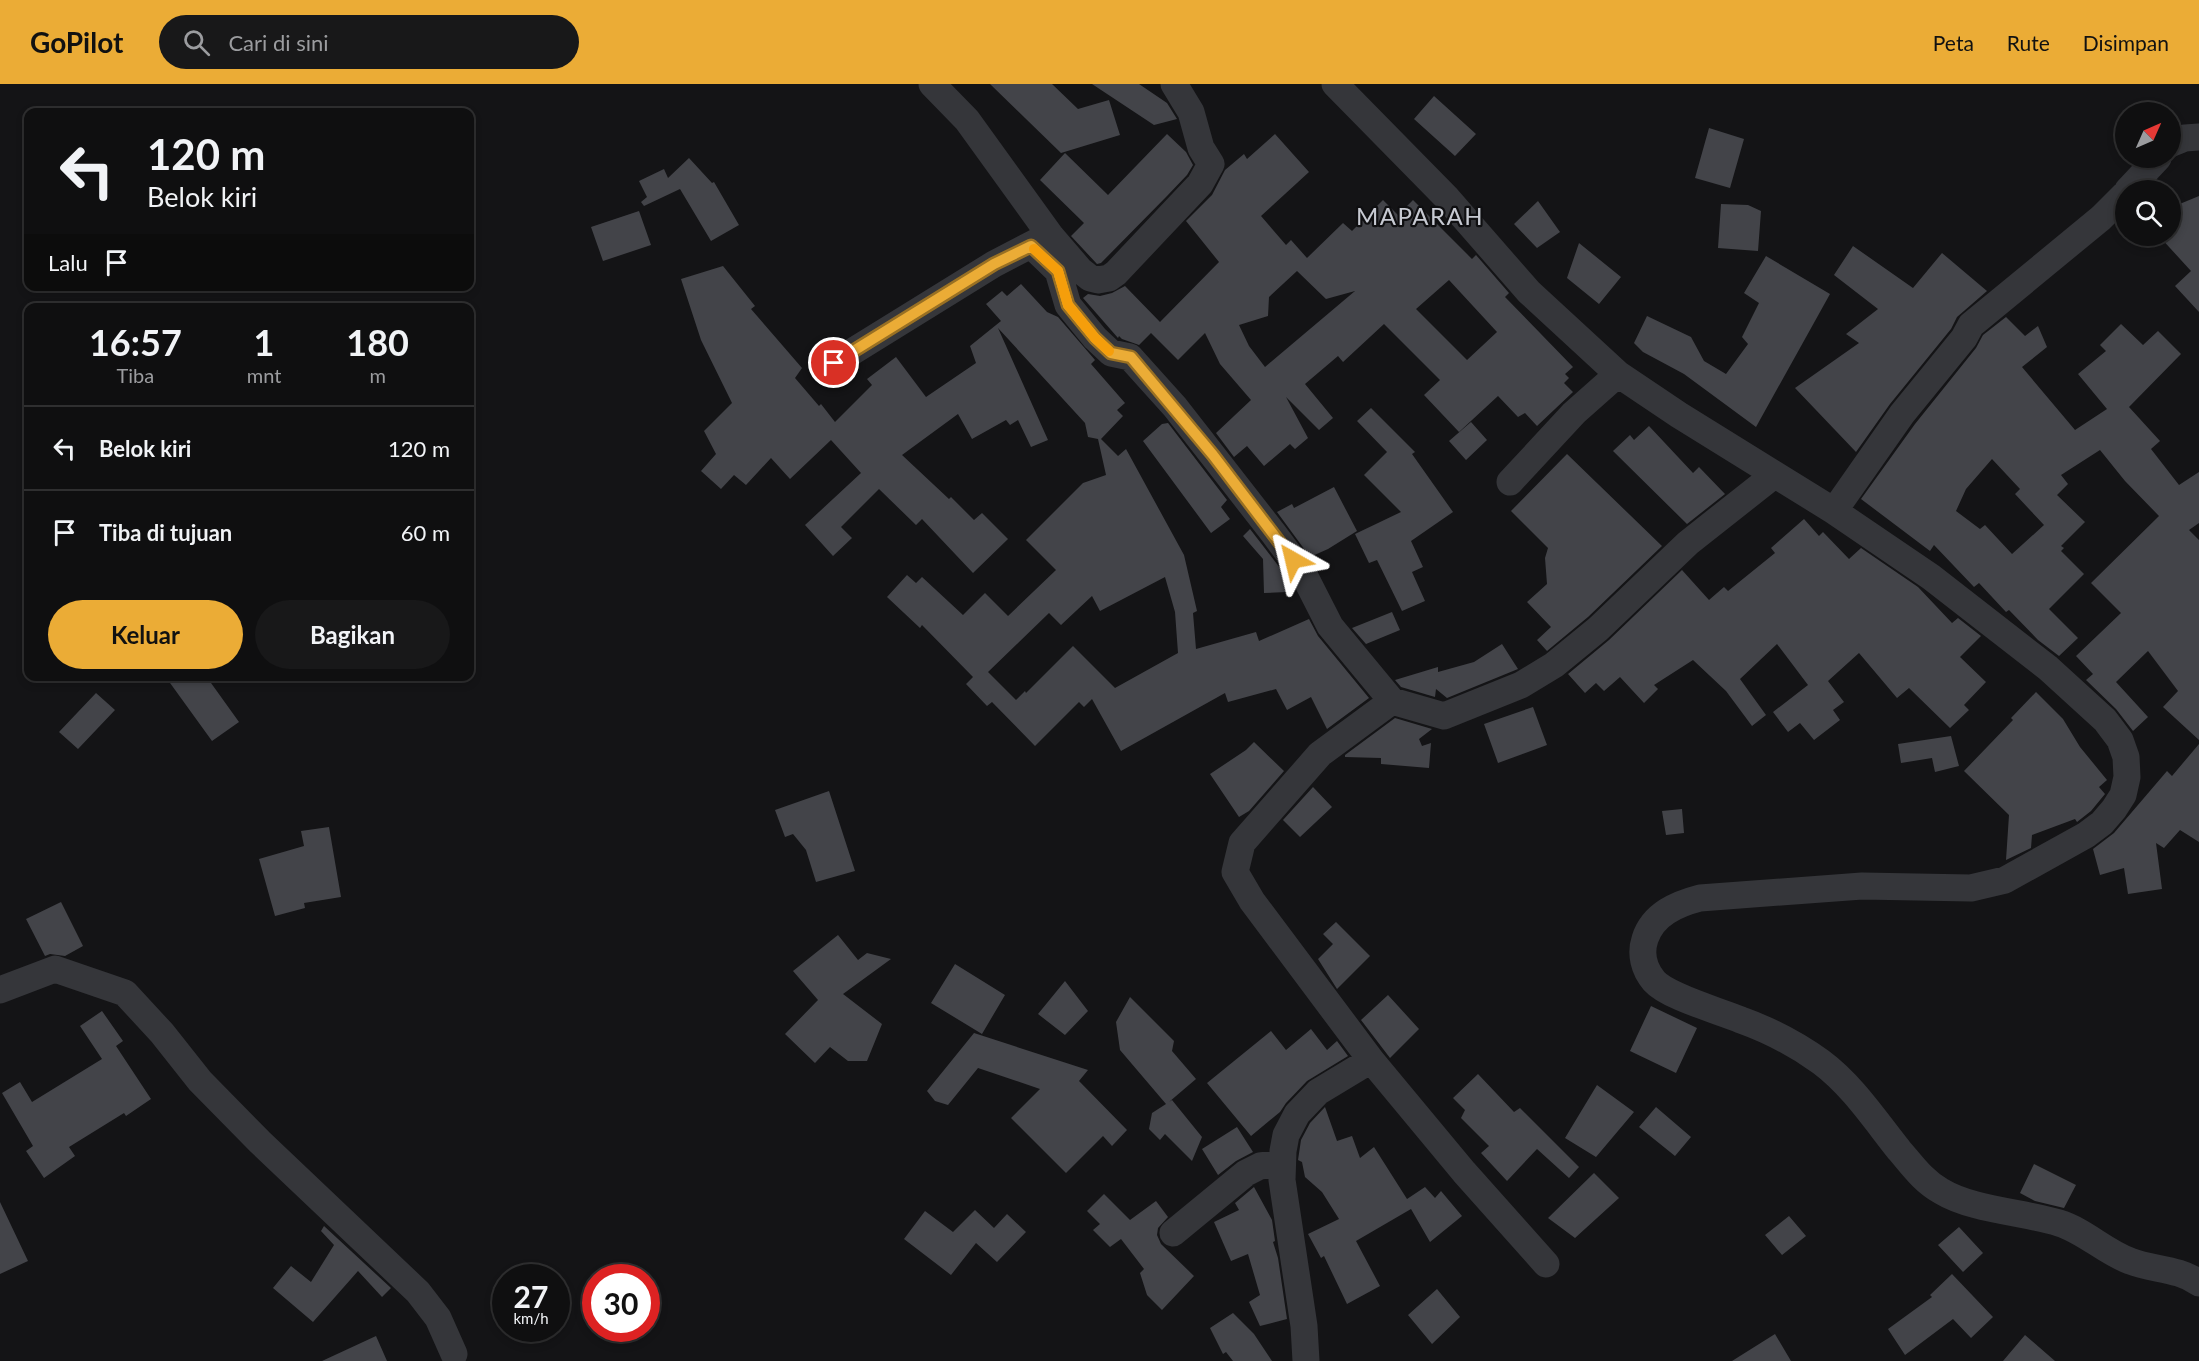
<!DOCTYPE html>
<html lang="id">
<head>
<meta charset="utf-8">
<style>
	:root { --surface:#0f0f10; --page:#181819; --text:#f1f3f6; --muted:#9b9c9f; --line:#2f2f30; --accent:#ebac36 }
	body { margin:0; font-family:Lato,sans-serif; background:var(--page); color:var(--text); height:100vh; display:flex; flex-direction:column; font-size:22px; white-space:nowrap }
	* { box-sizing:border-box; margin:0 }
	p { font-size:20px; color:var(--muted) }
	.icon { flex:none; width:33px; height:33px; fill:none; stroke:currentColor; stroke-width:2; stroke-linecap:round; stroke-linejoin:round }
	.map { position:relative; flex:1; overflow:hidden }
	.sheet { position:absolute; left:24px; top:219px; width:450px; height:378px; display:flex; flex-direction:column; background:var(--surface); border-radius:12px; box-shadow:0 3px 9px #0003,0 0 0 2px var(--line) }
	.sheet>* { flex:none }
	.top-card { position:absolute; left:24px; top:24px; width:450px; height:183px; border-radius:12px; box-shadow:0 3px 9px #0003,0 0 0 2px var(--line); background:#0f0f10; color:var(--text); overflow:hidden }
	.needle { width:39px; rotate:45deg }
	.buttons { position:absolute; left:2115px; top:18px; display:grid; gap:12px }
	.buttons a { display:grid; place-items:center; width:66px; height:66px; border-radius:50%; background:var(--surface); box-shadow:0 3px 9px #0003,0 0 0 2px var(--line); font-size:30px }
	.speed { position:absolute; left:492px; top:1180px; display:flex; gap:12px; font-size:30px; font-weight:700; text-align:center }
	.speed>* { display:grid; place-content:center; width:78px; height:78px; border-radius:50%; background:var(--surface); box-shadow:0 3px 9px #0003,0 0 0 2px var(--line); line-height:1 }
	.speed small { font-size:15px; font-weight:400 }
	.speed .limit { border:9px solid #d22; background:#fff; color:#111 }
	.pin { position:absolute; display:grid; place-items:center; width:51px; height:51px; color:#fff; margin:-26px; border:3px solid #fff; border-radius:50%; box-shadow:0 2px 6px #0007 }
	.me { position:absolute; width:66px; margin:-33px; rotate:323deg; stroke-linejoin:round; filter:drop-shadow(0 0 4px #0008) }
	.turn { display:flex; align-items:center; gap:21px; height:126px; padding:0 24px; font-size:27px }
	.turn .icon { width:78px; height:78px; stroke-width:2.5 }
	.turn b { display:block; font-size:42px; line-height:51px }
	.then { display:flex; align-items:center; height:57px; padding:0 24px; background:#0003; gap:12px; font-size:22px }
	.eta { display:flex; justify-content:space-evenly; align-items:center; height:102px; text-align:center }
	.eta b { font-size:36px; font-weight:700; line-height:42px }
	.button { display:flex; gap:12px; margin-top:auto; padding:12px 24px }
	.button a { flex:1; height:69px; border-radius:36px; background:var(--accent); color:#111; font-size:24px; font-weight:700; line-height:69px; text-align:center }
	.button a+a { background:var(--page); color:var(--text) }
	ul { padding:0; list-style:none }
	li { display:flex; align-items:center; gap:18px; height:84px; padding:0 24px; border-top:2px solid var(--line) }
	li div { flex:1 }
	li b { display:block; font-size:22px }
	li em { font-style:normal }
	header { display:flex; align-items:center; gap:36px; box-sizing:border-box; height:84px; padding:0 30px; background:var(--accent); color:#111 }
	header strong { font-size:28px }
	nav { display:flex; gap:33px; margin-inline-start:auto; font-size:21px }
	.search { width:420px; height:54px; background:var(--page); display:flex; align-items:center; gap:15px; box-sizing:border-box; padding:0 21px; border-radius:33px; color:var(--muted); font-size:22px }
	.map>svg:first-child { display:block }
</style>
</head>
<body>
<header>
<strong>GoPilot</strong>
<div class="search"><svg class="icon" aria-label="search" viewBox="0 0 24 24"><circle cx="10" cy="10" r="6"/><path d="M15 15l6 6"/></svg>Cari di sini</div>
<nav><a>Peta</a><a>Rute</a><a>Disimpan</a></nav>
</header>
<div class="map">
<svg width="2199" height="1277" viewBox="0 0 2199 1277">
	<rect width="100%" height="100%" fill="#141416"/>
	<path fill="#434449" fill-rule="evenodd" d="M990,0h62l26,25 31,-9 11,35 -59,18z
		M1092,0h47l28,19 10,16 -23,6z
		M1434,12l42,38 -21,22 -41,-37z
		M1709,44l35,11 -14,49 -35,-10z
		M1167,50l19,18 7,13 -6,10 -20,21 -66,67 -4,1 -26,-28 13,-13 -44,-43 25,-27 43,42z
		M1275,50l34,38 -48,44 25,29 5,-5 16,18 36,-35 9,8 31,-31 15,15 15,-15 59,59 4,-4 33,38 -4,4 68,70 -8,7 4,4 -5,5 9,9 -36,34 -12,-13 -7,4 -20,-21 -39,36 -35,-37 16,-15 -56,-56 -41,38 -5,-6 -33,28 28,34 -14,12 -33,-33 22,41 -13,11 -5,-5 -26,22 -17,-20 -13,11 -18,-24 35,-33 -31,-36 -15,-31 -27,27 -27,-27 -12,12 -17,-6 -3,-3 -1,2 -35,-40 5,-4 12,2 12,-3 13,-7 35,36 59,-60 -33,-41 26,-26 13,-25 19,-16 3,5zM1297,187l29,28 29,-8 -90,76 -16,-21 -10,-21 29,-9 1,-19zM1449,196l48,52 -30,28 -51,-51z
		M689,74l23,25 2,-1 25,43 -28,16 -31,-52 -36,17 -3,-4 6,-5 -8,-16 25,-12 4,9z
		M2199,112v116l-24,-26 16,-15 -32,-35h11v-28z
		M1538,117l22,31 -23,16 -23,-24z
		M1721,120l27,1 13,6 -3,40 -40,-3z
		M639,127l12,34 -48,16 -12,-34z
		M1579,159l42,34 -22,27 -32,-26z
		M1853,162l60,42 29,-35 45,38 -30,26 -6,12 -61,75 -34,48 -61,-64 64,-45 -13,-9 32,-25 -44,-34z
		M1766,172l64,38 -74,133 -72,-53 -41,-22 -9,-9 13,-27 44,21 13,24 22,13 22,-30 -6,-7 17,-34 -15,-10z
		M723,182l32,40 -4,3 51,59 -7,10 24,28 2,-2 14,18 37,-37 -5,-6 29,-22 30,40 50,-34 -6,-17 31,-25 -15,-17 16,-13 5,5 14,-12 26,28 11,5 37,43 -4,4 34,39 -8,7 6,6 -22,23 17,17 8,-7 58,106 13,56 -4,2 3,36 60,-17 3,9 50,-22 9,17 51,62 -42,31 -16,-32 -24,13 -11,-21 -48,13 -3,-9 -104,58 -29,-52 -8,8 -5,-5 -44,44 -43,-44 -5,4 -21,-22 7,-7 -51,-52 -2,3 -33,-31 20,-22 9,8 6,-6 41,38 22,-22 23,23 48,-46 -30,-30 57,-57 23,-8 -8,-36 -10,-2 -3,-14 -87,-95 50,112 -17,7 -13,-27 -8,5 -4,-5 -34,19 -14,-25 -56,41 47,44 2,-2 23,23 8,-7 26,26 -35,34 -51,-54 -6,6 -37,-36 -38,38 11,11 -19,18 -28,-31 56,-52 -30,-33 -41,39 -19,-21 -25,27 -12,-10 -13,14 -20,-18 15,-17 -12,-23 28,-28 -31,-63 -20,-61zM1165,493l10,35 3,41 -63,35 -42,-42 -47,47 -1,-2 -9,9 -28,-28 61,-59 12,12 31,-29 8,15z
		M2006,233l19,19 13,-10 9,21 -25,20 53,63 32,-21 -29,-35 28,-23 -6,-6 21,-21 22,21 15,-14 23,23 -52,53 31,34 -9,8 28,36 20,-13v51l-10,7 10,10v200l-36,-33 15,-16 -30,-40 -32,31 32,35 -15,14 -17,-22 -30,-29 7,-6 -17,-18 45,-43 -30,-30 68,-67 -34,-35 -25,-31 -39,25 7,9 -11,11 28,27 -24,24 3,2 -3,3 23,23 -35,35 29,29 -19,18 -21,-16 -29,-30 -3,2 -27,-29 -5,4 -40,-42 -4,6 -69,-52 54,-75 61,-76 7,-13zM1992,375l28,30 -5,5 29,31 -32,29 -27,-29 -5,4 -24,-18 10,-22z
		M1371,324l44,44 -3,2 41,58 -42,29 12,26 -11,5 13,29 -23,10 -25,-51 -8,3 -14,-29 46,-22 -37,-37 23,-23 -30,-31z
		M1471,338l16,18 -21,20 -17,-19z
		M1168,339l59,77 -6,7 9,12 -19,14 -68,-92 19,-17z
		M1649,342l44,47 6,-6 26,27 -38,30 -74,-73 17,-16 4,5z
		M1567,370l95,92 -74,71 -41,34 -10,-11 14,-13 -24,-25 20,-18 -2,-26 3,-10 -37,-37z
		M1334,403l23,44 -29,18 -18,8 -33,-45 15,-8 2,4z
		M1804,435l15,17 4,-4 26,27 12,-11 57,39 34,36 6,-5 23,18 -21,21 26,25 -22,23 5,5 -19,18 -41,-40 -12,10 -38,-45 -31,28 16,21 -11,8 7,10 -26,20 -14,-17 -12,9 -15,-20 35,-27 -31,-41 -37,35 26,36 -14,11 -26,-35 -33,-31 -39,25 4,4 -14,14 -24,-26 -16,14 -8,-8 -11,10 -17,-19 41,-34 73,-70 27,30 15,-13 4,4 47,-38 -4,-5z
		M1250,445l37,48v15l-23,1 -1,-34 -20,-23z
		M1392,528l8,18 -34,14 -14,-16z
		M1502,560l16,25 -71,29 -11,-9 -1,8 -34,-10 -6,-7 43,-13v5l36,-10z
		M165,592h41l33,46 -27,19z
		M2036,608l27,27 17,28 27,33 -8,7 6,7 -14,17 -14,11 -2,-3 -43,16 -1,13 -25,12 3,-45 -45,-44 49,-51 -2,-2z
		M96,609l19,17 -37,39 -19,-17z
		M1533,623l14,38 -49,18 -14,-39z
		M1395,634l37,11 -13,10 3,7 9,-3 -2,25 -48,-4v-6l-36,-1v-2z
		M1951,652l8,30 -24,6 -3,-14 -31,5 -3,-19z
		M1254,658l30,29 -35,40 -10,6 -29,-43 36,-24z
		M2199,660v98l-19,-12 -16,18 -8,-5 6,46 -34,5 -4,-26 -24,7 -7,-26 21,-16 53,-62 5,5z
		M1313,703l19,20 -32,30 -17,-17z
		M829,707l26,80 -39,11 -10,-32 -13,-16 -8,3 -10,-27z
		M1682,725l2,24 -18,2 -4,-24z
		M329,743l12,70 -37,6 1,5 -30,8 -16,-57 45,-13 -3,-15z
		M61,818l22,44 -18,10 -15,-2 -5,2 -19,-37z
		M1336,838l34,34 -33,33 -19,-30 15,-15 -10,-10z
		M838,851l20,25 9,-7 24,6 -48,35 39,30 -15,37h-19l-18,-14 -15,16 -30,-29 33,-34 -25,-29z
		M955,880l50,31 -23,39 -51,-31z
		M1065,897l23,30 -23,24 -27,-21z
		M1388,911l31,34 -29,29 -29,-38z
		M1130,913l44,44 -2,10 24,28 -27,23 3,-2 30,37 -10,24 -27,-27 -5,6 -11,-11 3,-16 14,-9 -46,-54 -4,-28z
		M1651,922l46,22 -21,45 -46,-22z
		M102,927l21,30 -7,5 35,53 -25,17 -2,-3 -55,34 6,9 -31,22 -18,-27 7,-5 -31,-53 18,-11 12,20 70,-43 -22,-33z
		M1311,945l16,21 10,-9 11,15 -41,25 -21,22 -6,9 -29,24 -44,-53 64,-52 15,19z
		M974,949l114,37 -9,11 48,49 -15,16 -9,-10 -37,37 -55,-55 29,-29 -62,-21 -30,37 -13,-4 -8,-10z
		M1478,990l36,38 6,-4 59,59 -10,11 -32,-29 -30,32 -26,-28 8,-7 -28,-28 4,-8 -12,-12z
		M1597,1001l37,27 -38,45 -31,-19z
		M1325,1023l12,34 15,-5 8,22 14,-11 33,52 18,-12 10,11 6,-7 21,25 -32,26 -19,-33 -55,32 24,45 -33,18 -23,-48 -3,2 -13,-24 31,-15 -17,-27 -17,-15 -3,-15 -4,-2 3,-20 9,-17z
		M1656,1023l35,30 -16,19 -36,-29z
		M1237,1043l16,25 -17,9 -18,14 -16,-26z
		M2034,1080l42,21 -12,23 -29,-7 -15,-8z
		M1594,1089l25,25 -44,40 -27,-20z
		M1254,1103l18,33 3,21 -2,1 5,16 9,61 -27,7 -11,-24 11,-7 -12,-41 -17,7 -17,-39 25,-12 -4,-7z
		M1104,1110l26,26 26,-19 12,16 -10,11 -1,7 4,9 33,32 -32,34 -15,-15 -7,-22 4,-4 -23,-30 -11,8 -17,-17 7,-6 -13,-13z
		M0,1118l28,59 -28,13z
		M975,1126l19,18 13,-14 19,18 -29,30 -21,-19 -25,32 -47,-36 21,-28 28,21z
		M1789,1132l17,20 -24,19 -17,-20z
		M324,1142l67,62 -9,9 -24,-26 -45,51 -40,-34 18,-22 20,16 23,-37 -13,-14z
		M1959,1143l24,26 -20,19 -25,-27z
		M1952,1190l41,43 -22,21 -18,-19 -48,36 -17,-26 44,-32 -2,-2z
		M1437,1205l23,28 -28,27 -24,-29z
		M1233,1229l21,21 18,27h-39l-7,-9 -3,2 -13,-26z
		M1775,1250l16,27h-59z
		M2025,1251l30,26h-52z
		M376,1252l11,25h-65z"/>
	<g fill="none" stroke-linecap="round" stroke-linejoin="round">
		<path stroke="#35363a" stroke-width="27" d="M932,0l35,36 83,115 30,35 10,8 8,2 11,-2 7,-5 84,-89 11,-20 -10,-16 -10,-36 -17,-28
			M1335,0l111,113 83,95 89,82 61,41 155,96 97,66 117,91 57,52 15,20 6,17 1,20 -4,18 -9,14 -12,14 -16,12 -81,45 -34,8 -109,-2 -162,12c-23,6 -47,16 -55,41 -5,15 -1,30 9,42 14,16 66,30 87,39 28,10 55,24 80,42 31,23 54,58 78,88 13,15 24,31 42,41 31,19 82,21 118,32 26,8 46,29 71,38 23,9 48,7 69,22
			M2170,60l15,-6 14,-1
			M2128,106l30,-32
			M1031,161l27,26 10,34 27,33 16,15 19,4 45,50 99,127 29,39 27,53 62,75
			M834,279l160,-99 52,-27
			M1510,398l64,-69 44,-39
			M1834,427l68,-97 62,-76 7,-13 130,-107 25,-25
			M0,906l55,-21 70,24 37,40 38,48 60,61 158,150 20,26 16,36
			M1371,976l93,112 82,92
			M1173,1149l73,-60 14,-7 22,-3
			M1306,1277l-2,-35 -22,-146 1,-29 3,-16 11,-21 21,-22 53,-32 -119,-159 -17,-29 7,-29 78,-89 72,-53 52,15 77,-31 33,-20 44,-36 90,-86 86,-68"/>
	</g>
	<g fill="none" stroke-linecap="round" stroke-linejoin="round">
		<g stroke="#997023" stroke-width="15">
			<path id="route" d="M834,279l160,-99 37,-18 27,25 10,34 27,33 16,15 20,4 82,98 80,105"/>
		</g>
		<use href="#route" stroke="#ebac36" stroke-width="10"/>
		<path stroke="#f59e0b" stroke-width="10" d="M1034,165l24,22 10,34 27,33 14,13"/>
	</g>
	<g text-anchor="middle" dominant-baseline="central" stroke-width="4.5" stroke-linejoin="round" paint-order="stroke">
		<g font-size="24" letter-spacing="1.5" fill="#c7cad2" stroke="#0f0f11">
			<text x="1420" y="131">MAPARAH</text>
		</g>
	</g>
</svg>
<div class="buttons">
<a><svg class="needle" viewBox="-14 -14 28 28"><path d="M0-13l5 13h-10z" fill="#e53935"/><path d="M0 13l5-13h-10z" fill="#9b9c9f"/></svg></a>
<a><svg class="icon" aria-label="search" viewBox="0 0 24 24"><circle cx="10" cy="10" r="6"/><path d="M15 15l6 6"/></svg></a>
</div>
<div class="speed"><div>27<small>km/h</small></div><div class="limit">30</div></div>
<div class="pin" style="left:834px;top:279px;background:#d93025"><svg class="icon" aria-label="arrive" viewBox="0 0 24 24"><path d="M6 21V4h12l-3 4 3 4H6"/></svg></div>
<svg class="me" style="left:1293px;top:476px" viewBox="-20 -20 40 40"><path d="M0-17L14 15 0 8-14 15z" fill="#ebac36" stroke="#fff" stroke-width="4"/></svg>
<div class="top-card">
<div class="turn"><svg class="icon" aria-label="left" viewBox="0 0 24 24"><path d="M17 20v-9H6M10 6l-5 5 5 5"/></svg><div><b>120 m</b>Belok kiri</div></div>
<div class="then">Lalu<svg class="icon" aria-label="arrive" viewBox="0 0 24 24"><path d="M6 21V4h12l-3 4 3 4H6"/></svg></div>
</div>
<section class="sheet">
<div class="eta">
<div><b>16:57</b><p>Tiba</p></div>
<div><b>1</b><p>mnt</p></div>
<div><b>180</b><p>m</p></div>
</div>
<ul>
<li><svg class="icon" aria-label="left" viewBox="0 0 24 24"><path d="M17 20v-9H6M10 6l-5 5 5 5"/></svg><div><b>Belok kiri</b></div><em>120 m</em></li>
<li><svg class="icon" aria-label="arrive" viewBox="0 0 24 24"><path d="M6 21V4h12l-3 4 3 4H6"/></svg><div><b>Tiba di tujuan</b></div><em>60 m</em></li>
</ul>
<div class="button"><a>Keluar</a><a>Bagikan</a></div>
</section>
</div>
</body>
</html>
